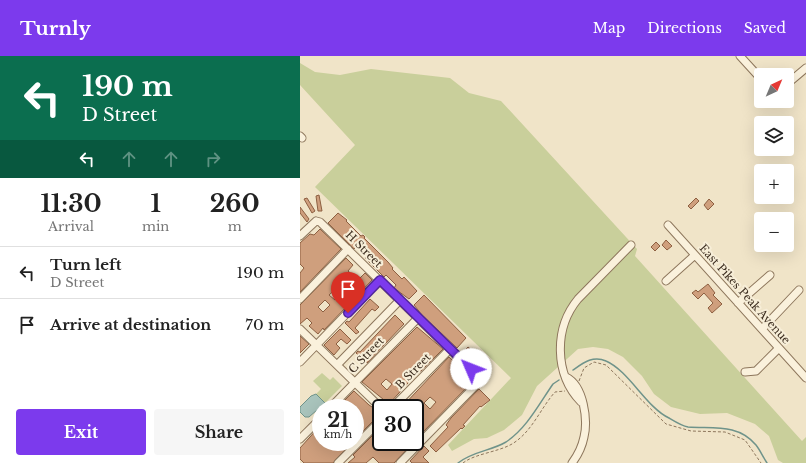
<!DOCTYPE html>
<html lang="en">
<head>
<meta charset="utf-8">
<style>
	:root { --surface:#fff; --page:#f6f6f6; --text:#222; --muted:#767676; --line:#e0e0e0; --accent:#7c3aed }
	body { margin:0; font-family:"Libre Baskerville",serif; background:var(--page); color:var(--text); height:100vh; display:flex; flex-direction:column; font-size:15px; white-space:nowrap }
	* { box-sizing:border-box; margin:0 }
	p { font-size:13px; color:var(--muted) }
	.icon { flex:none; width:22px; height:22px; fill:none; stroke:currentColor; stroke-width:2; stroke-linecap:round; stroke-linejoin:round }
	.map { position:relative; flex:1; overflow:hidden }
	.sheet { display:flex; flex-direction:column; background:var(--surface); width:300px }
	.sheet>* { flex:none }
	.top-card { background:#0b6e4f; color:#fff; overflow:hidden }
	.needle { width:26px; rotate:44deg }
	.buttons { position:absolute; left:454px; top:12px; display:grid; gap:8px }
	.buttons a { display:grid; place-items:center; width:40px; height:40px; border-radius:4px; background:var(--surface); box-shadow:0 4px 16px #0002; font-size:20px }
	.speed { position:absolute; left:12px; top:343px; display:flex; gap:8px; font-size:20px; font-weight:700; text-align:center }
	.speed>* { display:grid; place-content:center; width:52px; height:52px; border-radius:50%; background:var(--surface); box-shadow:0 4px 16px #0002; line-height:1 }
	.speed small { font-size:10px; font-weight:400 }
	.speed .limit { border:2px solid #111; border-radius:6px; background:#fff; color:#111 }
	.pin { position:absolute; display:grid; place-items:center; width:34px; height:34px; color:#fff; margin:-41px -17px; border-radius:50% 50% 50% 0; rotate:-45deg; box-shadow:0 0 4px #0007 }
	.pin .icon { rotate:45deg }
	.me { position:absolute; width:44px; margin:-22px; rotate:314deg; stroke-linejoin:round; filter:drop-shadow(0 0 3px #0008) }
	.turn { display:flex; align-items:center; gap:14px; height:84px; padding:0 16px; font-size:18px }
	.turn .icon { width:52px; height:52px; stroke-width:2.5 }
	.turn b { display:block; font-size:28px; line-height:34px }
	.lanes { display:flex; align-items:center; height:38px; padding:0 16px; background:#0003; justify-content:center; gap:20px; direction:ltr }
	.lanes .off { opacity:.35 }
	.eta { display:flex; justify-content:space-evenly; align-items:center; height:68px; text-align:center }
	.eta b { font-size:24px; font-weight:700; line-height:28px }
	.action { display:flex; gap:8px; margin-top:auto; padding:8px 16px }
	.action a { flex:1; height:46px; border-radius:4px; background:var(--accent); color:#fff; font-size:16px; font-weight:700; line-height:46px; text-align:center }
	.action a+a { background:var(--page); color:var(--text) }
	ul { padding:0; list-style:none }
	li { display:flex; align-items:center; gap:12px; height:52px; padding:0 16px; border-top:1px solid var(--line) }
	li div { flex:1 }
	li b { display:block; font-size:15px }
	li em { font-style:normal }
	header { display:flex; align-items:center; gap:24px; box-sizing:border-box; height:56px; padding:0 20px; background:var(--accent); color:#fff }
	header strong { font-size:19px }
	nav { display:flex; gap:22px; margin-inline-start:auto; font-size:14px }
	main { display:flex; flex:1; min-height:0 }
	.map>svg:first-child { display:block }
</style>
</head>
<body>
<header>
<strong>Turnly</strong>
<nav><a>Map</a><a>Directions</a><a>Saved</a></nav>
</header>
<main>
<section class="sheet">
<div class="top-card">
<div class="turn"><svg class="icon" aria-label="left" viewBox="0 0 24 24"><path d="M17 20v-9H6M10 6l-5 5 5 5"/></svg><div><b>190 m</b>D Street</div></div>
<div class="lanes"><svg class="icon" aria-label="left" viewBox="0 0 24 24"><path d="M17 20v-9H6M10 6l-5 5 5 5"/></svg><svg class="icon off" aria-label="ahead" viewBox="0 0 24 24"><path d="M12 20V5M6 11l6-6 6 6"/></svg><svg class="icon off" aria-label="ahead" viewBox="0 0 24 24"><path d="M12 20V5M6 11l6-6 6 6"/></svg><svg class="icon off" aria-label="right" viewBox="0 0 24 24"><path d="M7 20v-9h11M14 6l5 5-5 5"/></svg></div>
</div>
<div class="eta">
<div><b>11:30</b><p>Arrival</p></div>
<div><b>1</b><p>min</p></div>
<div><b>260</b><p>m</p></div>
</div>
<ul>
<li><svg class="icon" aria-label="left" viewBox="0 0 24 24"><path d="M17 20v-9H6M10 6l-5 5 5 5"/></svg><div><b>Turn left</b><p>D Street</p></div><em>190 m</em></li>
<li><svg class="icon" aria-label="arrive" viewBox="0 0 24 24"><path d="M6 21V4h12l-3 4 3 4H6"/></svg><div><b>Arrive at destination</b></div><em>70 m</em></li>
</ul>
<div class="action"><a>Exit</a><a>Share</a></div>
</section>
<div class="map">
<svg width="506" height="407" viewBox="0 0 506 407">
	<rect width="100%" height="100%" fill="#f0e4c8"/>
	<path fill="#c9cf9b" d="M0,7l15,9 25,3 31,-6 79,9 19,15 32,8 136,148 -2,7 167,185 4,-4v26h-23l-5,-3 -9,-24 -14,-12 -28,-11 -27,1 -29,-7 -17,-13 -12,-18 -19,-19 -15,-8 -15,-2 -15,2 -41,37 -15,29 -18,15 -17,8 -13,1 -22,12 -4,-6 63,-67 -196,-191 40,-42 -55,-60z
		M22,317l8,7 3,-3 9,9 -17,17 -9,-9 5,-5 -8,-8z"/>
	<path fill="#a9c4bc" stroke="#6f938a" d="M16,338l9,9 -16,14h-4l-5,-5v-5l11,-11z"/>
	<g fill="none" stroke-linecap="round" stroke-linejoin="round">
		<path stroke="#6f938a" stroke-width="1.5" d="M273,314c10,-7 20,-15 33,-9 23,10 40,46 63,57 5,3 13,8 19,9 24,2 50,-4 68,18 4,5 7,12 11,18
			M158,407c15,-12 33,-12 48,-21 21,-14 33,-38 47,-58l6,-4"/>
	</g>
	<path fill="#cf9f7d" stroke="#8d5f41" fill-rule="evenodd" d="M19,139l3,16h-4l-2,-15z
		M7,142l8,13 -3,2 -8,-14z
		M396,142l3,3 -8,8 -3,-3z
		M409,143l5,5 -6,6 -4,-5z
		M0,151l9,12 -2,3 -7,-9z
		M38,157l9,7 -1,1 15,15 2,-1 2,2 -1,1 24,24 5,6 -1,1 10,10 2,-2 13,14 -8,8 -15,-11 2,-3 -10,-10 -2,2 -19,-19 2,-2 -10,-10 -3,3 -26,-26z
		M20,173l21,20 -41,43v-19l4,-5 -4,-4v-21l10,-9 4,1z
		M366,184l6,6 -5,4 -5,-5z
		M356,186l4,4 -5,5 -4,-4z
		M46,202l7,7 -5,6 8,7 2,-2 2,2 5,-5 7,7 -48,50 -1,-2 -5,6 -9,-8 3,-3 -5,-5 -7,6v-19zM37,232l5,5 -7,7 -6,-5zM25,244l5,5 -7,7 -5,-5z
		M408,228l7,9 -2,2 9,9 -10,9 -4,-5 5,-5 -9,-10 -6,6 -6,-6 4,-3 2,2z
		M124,239l42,43 -9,10 -35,-33 -8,-10z
		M70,243l9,8 -4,4 -3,-2 -17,19 4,4 -3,2 -11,-11 2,-2 2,1z
		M95,259l9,9 -37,39 -11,-10 2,-2 2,1z
		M117,271l26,22 -25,25 -1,-1 -28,31 -27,-22zM86,323l6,5 -5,6 -6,-6z
		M40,273l11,11 -4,4 -6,-5 -5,5 4,4 -6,7 -10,-10z
		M0,280l9,8 -9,9z
		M168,291l7,6 2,-1 4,4 -9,8 -10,-11z
		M149,301l25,23 -54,55 -5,-5v-11l4,-4 -4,-3v-4h-14zM130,341l6,5 -6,7 -6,-6z
		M179,333l11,11 -9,7 -1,-1 -17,19 2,1 -3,3 -1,-1 -25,24 -6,-6 18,-19 -2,-2 5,-7z
		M54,335l15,14 12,8 -26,26v-22l4,-4 -4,-5h-12l-3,-3z
		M19,371l2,2v13l7,6 5,-6h19l-19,21h-29l-4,-4v-11z
		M81,371v15h29l2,2 -18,19h-15l-6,-6 -7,6h-18l7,-6 -2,-2z
		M124,390l5,5 -6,6 6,6h-17l-2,-2z"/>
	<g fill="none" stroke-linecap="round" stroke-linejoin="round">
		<g stroke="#8d765c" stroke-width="9">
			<path id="minor" d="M440,0l21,23
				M487,28l19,-16
				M0,80l2,2
				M16,165l4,1 161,158 -81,83
				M368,169l138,153
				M0,180l16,-15
				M366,225l29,-26
				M0,243l48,-50
				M438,247l32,-28
				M0,273l81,79
				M462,273l37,-39
				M0,306l79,-82
				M37,309l63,-65
				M445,316l11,-1 23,-23
				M266,321c18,9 22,43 18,60 -2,10 -6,18 -12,26
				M281,346c-27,-28 -27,-74 -3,-103l53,-54
				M30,352l88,-90
				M92,352l58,-59
				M0,383l21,-21
				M38,407l43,-43"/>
		</g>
		<path stroke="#8d765c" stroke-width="1" stroke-dasharray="3 2" stroke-linecap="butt" d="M279,325l5,-13 10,-6 12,3 60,59 25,7 34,1 20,8 16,23
			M163,407c11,-9 35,-11 49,-19 20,-12 28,-35 43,-52l10,-1"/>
		<use href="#minor" stroke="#faf1dc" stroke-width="7"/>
	</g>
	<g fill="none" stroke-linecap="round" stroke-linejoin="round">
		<g stroke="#51269a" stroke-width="10">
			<path id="route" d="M48,257l32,-33 91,89"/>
		</g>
		<use href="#route" stroke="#7c3aed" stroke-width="7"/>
	</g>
	<g text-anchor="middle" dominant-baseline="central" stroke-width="4" stroke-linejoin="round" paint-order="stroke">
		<g font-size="11" fill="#3d2e20" stroke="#f7eed8">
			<text transform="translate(64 193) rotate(45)">H Street</text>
			<text transform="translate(445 238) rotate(48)">East Pikes Peak Avenue</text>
			<text transform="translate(66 299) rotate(-46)">C Street</text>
			<text transform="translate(113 315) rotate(-46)">B Street</text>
		</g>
	</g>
</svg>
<div class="buttons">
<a><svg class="needle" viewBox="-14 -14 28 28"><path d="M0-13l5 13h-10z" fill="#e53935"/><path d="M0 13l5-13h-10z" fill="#767676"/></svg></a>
<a><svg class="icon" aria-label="layers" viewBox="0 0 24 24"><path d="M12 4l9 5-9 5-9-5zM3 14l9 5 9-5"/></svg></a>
<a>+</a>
<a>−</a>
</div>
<div class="speed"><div>21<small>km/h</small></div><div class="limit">30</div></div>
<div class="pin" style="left:48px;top:257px;background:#d93025"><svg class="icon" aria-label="arrive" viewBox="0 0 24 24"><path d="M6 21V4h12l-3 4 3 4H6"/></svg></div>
<svg class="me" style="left:171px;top:313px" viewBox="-20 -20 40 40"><circle r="19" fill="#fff"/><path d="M0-13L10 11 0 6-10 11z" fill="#7c3aed"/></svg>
</div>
</main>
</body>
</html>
